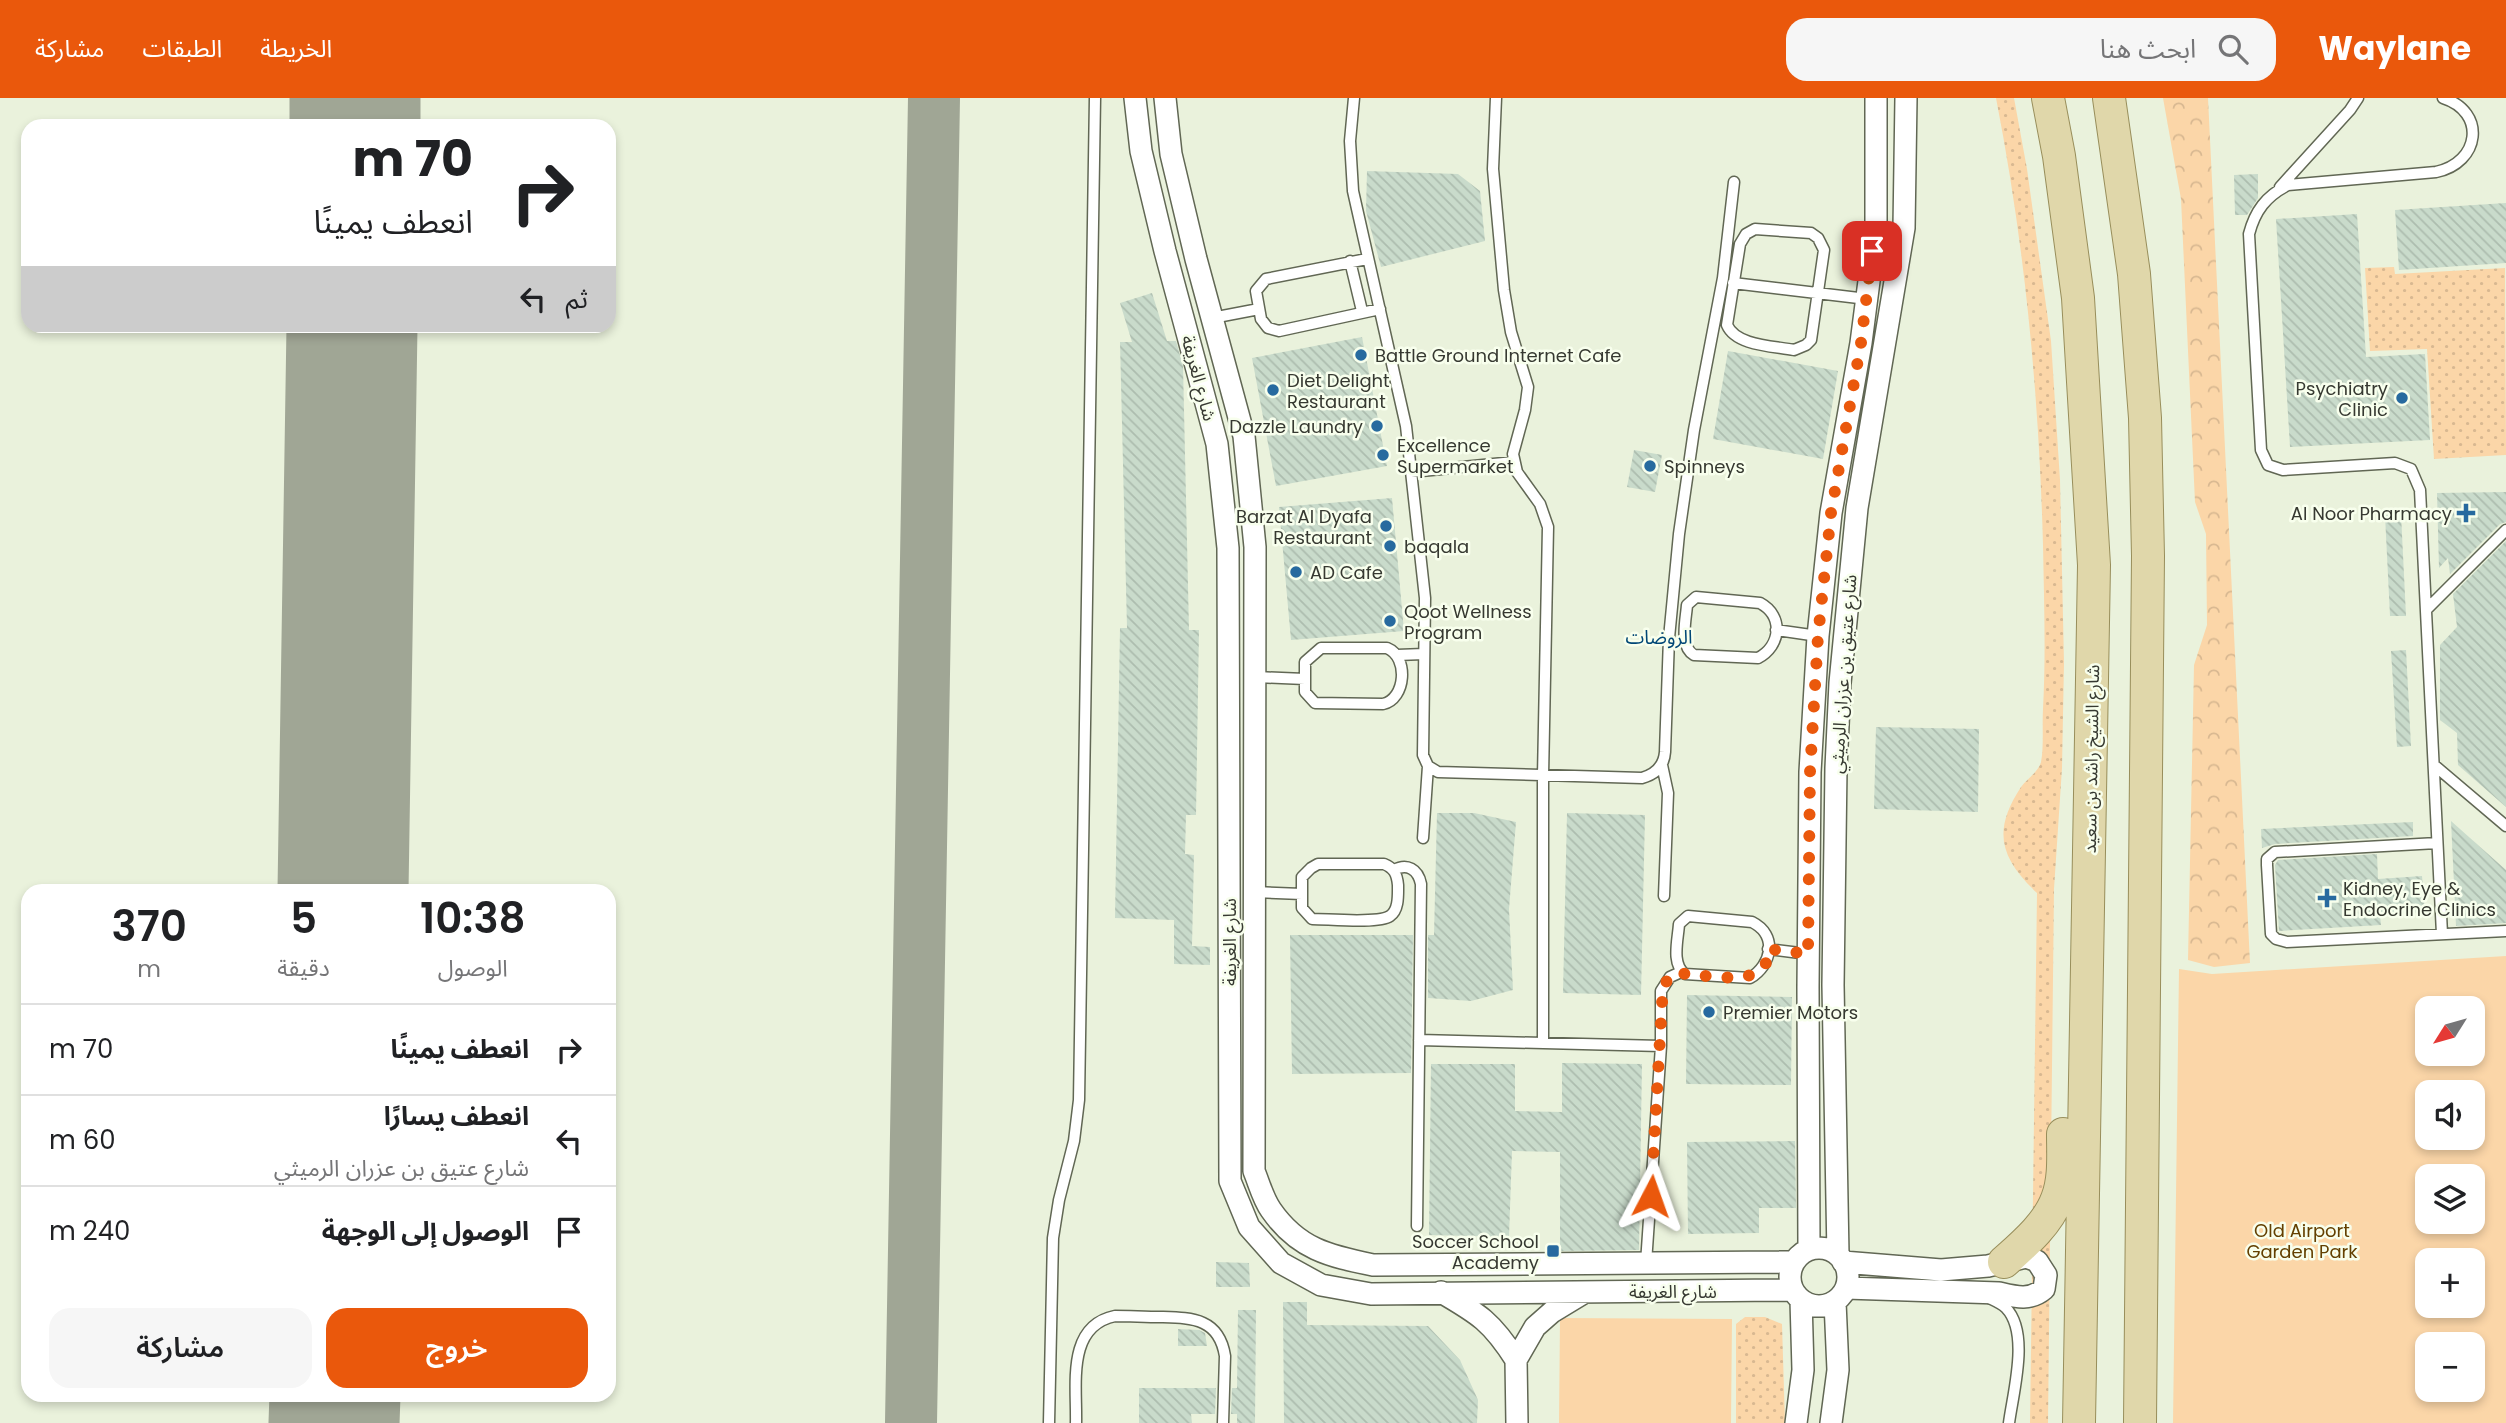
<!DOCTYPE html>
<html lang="ar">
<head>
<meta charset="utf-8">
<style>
	:root { --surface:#fff; --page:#f6f6f6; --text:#202124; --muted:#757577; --line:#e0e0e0; --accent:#ea580c }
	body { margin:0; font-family:Poppins,"Noto Sans Arabic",sans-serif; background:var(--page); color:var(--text); direction:rtl; height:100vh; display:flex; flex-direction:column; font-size:26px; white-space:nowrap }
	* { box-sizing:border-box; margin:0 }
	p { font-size:23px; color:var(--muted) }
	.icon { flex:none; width:38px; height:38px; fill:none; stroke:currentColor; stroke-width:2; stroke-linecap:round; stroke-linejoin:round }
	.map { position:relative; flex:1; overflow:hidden; direction:ltr }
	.sheet { position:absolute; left:21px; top:786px; width:595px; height:518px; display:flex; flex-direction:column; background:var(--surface); border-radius:21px; box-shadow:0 4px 10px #0003; direction:rtl }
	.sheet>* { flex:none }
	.hud { position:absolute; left:21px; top:21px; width:595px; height:214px; border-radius:21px; box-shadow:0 4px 10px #0003; direction:rtl; background:#fff; color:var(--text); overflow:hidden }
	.needle { width:46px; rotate:233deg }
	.fabs { position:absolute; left:2415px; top:898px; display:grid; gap:14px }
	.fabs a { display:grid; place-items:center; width:70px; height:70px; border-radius:14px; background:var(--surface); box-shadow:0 4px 10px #0003; font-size:35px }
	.pin { position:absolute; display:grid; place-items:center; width:60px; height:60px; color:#fff; margin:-30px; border-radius:14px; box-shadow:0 4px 10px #0006 }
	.me { position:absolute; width:77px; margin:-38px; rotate:4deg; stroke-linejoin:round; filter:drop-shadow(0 0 5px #0008) }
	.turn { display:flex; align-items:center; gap:24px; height:147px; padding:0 28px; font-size:32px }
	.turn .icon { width:91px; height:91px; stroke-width:2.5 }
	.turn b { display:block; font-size:49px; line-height:60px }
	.then { display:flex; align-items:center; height:66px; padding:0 28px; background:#0003; gap:14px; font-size:26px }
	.eta { display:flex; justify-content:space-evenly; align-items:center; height:119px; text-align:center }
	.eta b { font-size:42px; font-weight:600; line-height:49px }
	.cta { display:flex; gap:14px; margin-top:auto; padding:14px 28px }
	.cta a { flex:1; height:80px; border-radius:21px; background:var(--accent); color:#fff; font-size:28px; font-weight:600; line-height:80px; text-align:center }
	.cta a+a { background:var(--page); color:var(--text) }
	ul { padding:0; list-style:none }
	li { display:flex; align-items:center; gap:21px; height:91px; padding:0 28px; border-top:2px solid var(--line) }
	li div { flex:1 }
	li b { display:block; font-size:26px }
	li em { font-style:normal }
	header { display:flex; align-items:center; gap:42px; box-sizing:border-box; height:98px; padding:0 35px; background:var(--accent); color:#fff }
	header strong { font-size:33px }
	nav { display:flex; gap:38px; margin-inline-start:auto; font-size:24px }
	.search { width:490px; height:63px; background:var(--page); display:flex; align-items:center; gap:18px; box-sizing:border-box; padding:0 24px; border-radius:21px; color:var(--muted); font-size:26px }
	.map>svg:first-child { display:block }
</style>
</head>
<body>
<header>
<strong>Waylane</strong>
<div class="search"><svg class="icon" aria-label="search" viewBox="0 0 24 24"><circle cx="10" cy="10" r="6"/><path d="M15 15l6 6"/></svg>ابحث هنا</div>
<nav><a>الخريطة</a><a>الطبقات</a><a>مشاركة</a></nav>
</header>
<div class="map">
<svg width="2506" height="1325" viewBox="0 0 2506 1325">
	<defs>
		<pattern id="grass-dots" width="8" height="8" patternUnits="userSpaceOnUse" patternTransform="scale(1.75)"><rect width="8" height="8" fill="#fbd6a8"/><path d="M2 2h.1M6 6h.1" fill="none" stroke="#d8b891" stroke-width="1.8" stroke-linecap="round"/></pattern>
		<pattern id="forest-crowns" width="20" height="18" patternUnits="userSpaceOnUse" patternTransform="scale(1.75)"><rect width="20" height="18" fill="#fbd6a8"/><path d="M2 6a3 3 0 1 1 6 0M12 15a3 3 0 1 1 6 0" fill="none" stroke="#d8b891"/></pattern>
		<pattern id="building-back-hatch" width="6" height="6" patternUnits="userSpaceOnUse" patternTransform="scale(1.75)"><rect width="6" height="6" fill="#c9dbcb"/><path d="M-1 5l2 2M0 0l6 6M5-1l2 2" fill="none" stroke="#adbdaf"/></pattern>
	</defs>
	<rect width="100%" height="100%" fill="#eaf2dc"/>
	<path fill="url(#grass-dots)" d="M1996,0h18l13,71 24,172 9,139 4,183 -2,105 -8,121 -6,534h-18l7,-530c-37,-35 -45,-62 -16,-106 6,-8 18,-16 20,-25 3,-16 1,-36 2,-53 3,-54 1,-109 0,-164 -4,-150 -18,-299 -47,-447z
		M2394,169l1,7 110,-6 1,187 -72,4 -7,-110 -57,2 -5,-83z
		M1745,1219h20l17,7 3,99h-49v-99z"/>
	<path fill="url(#forest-crowns)" d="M2163,0h45l42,865 -36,4 -26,-7 6,-295 13,-40 -1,-91 -11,-32 -14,-303z"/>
	<path fill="#fbd6a8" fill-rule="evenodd" d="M2506,858v467h-333l6,-454 33,5zM2427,910h46v46h-46zM2427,994h46v46h-46zM2427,1078h46v46h-46zM2427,1162h46v46h-46zM2427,1246h46v46h-46z
		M1560,1220l172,1 -1,104h-172z"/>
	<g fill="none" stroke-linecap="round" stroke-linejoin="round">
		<path stroke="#a0a695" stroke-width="52" d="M911,1325l23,-1325"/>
		<path stroke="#a0a695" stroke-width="131" d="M355,28v-28
			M343,793l9,-565
			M334,1325l1,-28"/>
	</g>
	<path fill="url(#building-back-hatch)" d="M1367,73l91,3 22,17 5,50 -104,26 -15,-56z
		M2258,76v24l-11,17h-12l-1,-40z
		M2506,105v60l-107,7 -4,-60z
		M2357,116l9,143 59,-3 5,86 -140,7 -14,-228z
		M1152,195l15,48h9l7,25 6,264h10l-3,185h-10l-1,39 9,1 -2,91 18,1v18l-36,-1v-44l-59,-2 5,-290h7l-7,-286h12l-12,-39z
		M1362,239l25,129 -111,20 -24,-128z
		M1728,253l110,20 -15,88 -110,-20z
		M1634,352l28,5 -7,37 -28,-5z
		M2506,394v30l-6,2 -50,50 -2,-16 -9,10 -2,-75z
		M1392,400l12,133 -113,9 -12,-133z
		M2401,416l5,102h-16l-5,-101z
		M2506,443v266l-48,-42 -1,-32 -17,-13v-75l17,-18 -4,-33z
		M2406,552l5,96 -14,1 -6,-96z
		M1876,629l103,2 -1,83 -104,-3z
		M1437,715h37l42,9 -7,87 4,81 -42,11 -43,-3v-63h6z
		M1567,715l78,2 -4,180 -78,-2z
		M2451,723l55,49v53l-50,3z
		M2413,724v14l-138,8 -13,4 -1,-19z
		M2377,756l1,25 44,-3 3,36 -45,3 1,10 -102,6 -4,-66 3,-5z
		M1290,837h123l-2,138 -119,1z
		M1687,897l105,2 -1,88 -105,-1z
		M1562,965l80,1 -3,186 -79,1v-99l-48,-1 -3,86 -80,-2 2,-171h84v47l47,1z
		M1795,1043l1,67h-37v25l-71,1 -1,-92z
		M1216,1164l33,1 1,24h-34z
		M1283,1204h24v23l121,1 32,34 18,40 -1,23h-193z
		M1238,1212h18l-1,113h-18v-9h-6l1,-26h5z
		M1178,1231l21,1 6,3 2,13h-29z
		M1139,1290h77l-1,26h-24l1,9h-53z"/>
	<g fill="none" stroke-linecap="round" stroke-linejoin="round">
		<g stroke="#616754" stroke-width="13">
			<path id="service" d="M1354,0l-4,43 3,50 53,235 19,172 -2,157 5,11 10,6 204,6c14,-4 22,-12 23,-26l4,-114 10,-104 15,-104 29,-152 11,-96
				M1496,0l-3,71 11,121 7,42 17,55 -3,23 -12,44 4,18 23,32 8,23 -5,249v267
				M2280,89l70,-77 8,-12
				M1755,131l56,4 7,5 6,12 -13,90 -5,5 -12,5c-20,-4 -58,-4 -67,-25l13,-81 6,-10z
				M1367,161l-101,20 -10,12 5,28 7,9 11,3 101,-22
				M1350,163l12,50
				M1733,185l134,16
				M1212,220l47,-9
				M1411,374l103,-10
				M1696,499l64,6c24,13 21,43 -2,55l-64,-3c-15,-9 -8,-35 -7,-50z
				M2426,512l80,-80
				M1776,532l42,6
				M1321,550h66c22,9 19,51 -4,56l-68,-1 -10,-11v-30z
				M1397,557l27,-1
				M1256,579l49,2
				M1662,667l6,28 -4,103
				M2434,667l72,61
				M1423,740l5,-72
				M2437,745l-162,9 -8,7v6l4,69 5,5 11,3 219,-11
				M1318,766h66c10,4 13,10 14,21 0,10 1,25 -8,31 -12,8 -61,3 -78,3l-10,-11v-31l9,-9z
				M1394,772c13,-7 24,-1 27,14l-4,342
				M1255,794l47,2
				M1688,818l64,6c26,13 20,43 -2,56l-65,-4c-14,-10 -7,-34 -6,-50z
				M2442,836l-22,-444 -9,-21 -16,-6 -112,7 -15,-5 -7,-15 -12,-216c6,-23 17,-38 39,-49l148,-13c44,-9 51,-60 7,-74
				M1768,851l40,5
				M1419,942l242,6
				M1646,1165l15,-217v-55l9,-14 11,-5
				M1987,1199c6,3 14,6 19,11 24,25 7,84 3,115
				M1049,1325l4,-185 6,-38 15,-59 5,-41 16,-1002
				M1076,1325c1,-38 -10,-97 39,-107 15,0 30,1 46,1 31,1 58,1 64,39l-2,67"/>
		</g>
		<g stroke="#616754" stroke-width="24">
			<path id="minor" d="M1135,0l6,53 24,100 52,193 11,104 2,633 19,46 32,36 40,22 50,9 422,-4
				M1165,0l6,56 25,105 48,177 11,111 -1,624c5,12 9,28 17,39 27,39 58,46 102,55l421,-3
				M1790 1179a29 29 0 1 1 58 0a29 29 0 1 1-58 0Z
				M1809,1151l-1,-262 2,-215 8,-136 13,-123 30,-170 15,-116v-129
				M1838,1157l-5,-270 3,-217 4,-85 17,-175 47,-280 2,-130
				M1843,1164l98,8 47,-4 38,-9 11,4 9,14 -2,14c-14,12 -28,8 -45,4l-153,-5
				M1441,1194c38,22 51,30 75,68
				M1517,1325l-1,-63 19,-33 17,-15 33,-20
				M1796,1325l7,-53 -2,-70
				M1831,1325l7,-53 -3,-68"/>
		</g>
		<g stroke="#988e5b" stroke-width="34">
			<path id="primary" d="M2048,0l11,58 19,142 16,267 -15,858
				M2109,0l25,176 11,144 3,138 -8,867
				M2004,1164c19,-17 44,-38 53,-63 8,-20 6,-44 6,-65"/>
		</g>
		<use href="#service" stroke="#fff" stroke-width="10"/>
		<use href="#minor" stroke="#fff" stroke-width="21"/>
		<use href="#primary" stroke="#e0d7aa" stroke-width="32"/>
	</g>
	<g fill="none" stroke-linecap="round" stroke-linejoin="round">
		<path stroke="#ea580c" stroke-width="12" stroke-dasharray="0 21.6" d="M1651,1098l12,-210 7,-9 11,-5 4,2c26,1 86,16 83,-25l40,5 2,-182 8,-136 13,-123 30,-170 11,-92"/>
	</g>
	<g fill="#276a9f" stroke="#f8ffed" stroke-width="2.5">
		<circle cx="1361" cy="257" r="7"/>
		<circle cx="1273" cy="292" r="7"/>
		<circle cx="2402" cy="300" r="7"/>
		<circle cx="1377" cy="328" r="7"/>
		<circle cx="1383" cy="357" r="7"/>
		<circle cx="1650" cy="368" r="7"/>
		<path d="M2462.5 404.5h7v7h7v7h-7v7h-7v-7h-7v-7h7z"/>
		<circle cx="1386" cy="428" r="7"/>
		<circle cx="1390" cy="448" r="7"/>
		<circle cx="1296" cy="474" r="7"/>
		<circle cx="1390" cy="523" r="7"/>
		<path d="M2323.5 789.5h7v7h7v7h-7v7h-7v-7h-7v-7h7z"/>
		<circle cx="1709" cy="914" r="7"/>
		<rect x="1546" y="1146" width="14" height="14" rx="3.5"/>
	</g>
	<g text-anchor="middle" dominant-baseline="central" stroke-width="5" stroke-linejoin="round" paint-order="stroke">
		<g font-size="18" fill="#363931" stroke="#f8ffed" text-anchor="start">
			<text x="1375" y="257">Battle Ground Internet Cafe</text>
			<text x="1287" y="282">Diet Delight<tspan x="1287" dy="21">Restaurant</tspan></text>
			<text x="2388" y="290" text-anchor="end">Psychiatry<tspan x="2388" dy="21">Clinic</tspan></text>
			<text x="1363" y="328" text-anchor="end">Dazzle Laundry</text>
			<text x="1397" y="347">Excellence<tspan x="1397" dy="21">Supermarket</tspan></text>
			<text x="1664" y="368">Spinneys</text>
			<text x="2452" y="415" text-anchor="end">Al Noor Pharmacy</text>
			<text x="1372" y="418" text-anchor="end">Barzat Al Dyafa<tspan x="1372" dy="21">Restaurant</tspan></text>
			<text x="1404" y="448">baqala</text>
			<text x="1310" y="474">AD Cafe</text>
			<text x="1404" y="513">Qoot Wellness<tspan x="1404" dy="21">Program</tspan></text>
			<text x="2343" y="790">Kidney, Eye &amp;<tspan x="2343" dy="21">Endocrine Clinics</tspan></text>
			<text x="1723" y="914">Premier Motors</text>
			<text x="1539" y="1143" text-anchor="end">Soccer School<tspan x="1539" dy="21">Academy</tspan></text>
		</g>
		<g font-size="18" fill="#363931" stroke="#f8ffed">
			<text transform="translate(1199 280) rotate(75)">شارع الغريفة</text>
			<text transform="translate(1843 576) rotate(-86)">شارع عتيق بن عزران الرميثي</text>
			<text transform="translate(2091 661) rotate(-89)">شارع الشيخ راشد بن سعيد</text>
			<text transform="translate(1229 844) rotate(-90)">شارع الغريفة</text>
			<text x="1673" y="1193">شارع الغريفة</text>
		</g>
		<g font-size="18" fill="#644001" stroke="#f8ffed">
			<text x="2302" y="1132">Old Airport<tspan x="2302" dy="21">Garden Park</tspan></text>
		</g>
		<g font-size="19" fill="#014776" stroke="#f8ffed">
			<text x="1659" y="539">الروضات</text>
		</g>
	</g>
</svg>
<div class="fabs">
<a><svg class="needle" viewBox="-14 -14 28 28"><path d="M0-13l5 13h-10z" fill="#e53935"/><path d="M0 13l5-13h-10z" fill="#757577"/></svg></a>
<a><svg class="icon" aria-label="sound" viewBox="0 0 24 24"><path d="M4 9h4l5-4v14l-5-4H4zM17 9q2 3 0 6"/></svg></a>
<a><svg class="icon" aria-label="layers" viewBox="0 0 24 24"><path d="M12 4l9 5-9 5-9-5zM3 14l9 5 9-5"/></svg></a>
<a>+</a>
<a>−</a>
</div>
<div class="pin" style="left:1872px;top:153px;background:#d93025"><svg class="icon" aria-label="arrive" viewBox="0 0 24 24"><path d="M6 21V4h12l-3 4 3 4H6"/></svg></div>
<svg class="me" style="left:1651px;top:1098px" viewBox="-20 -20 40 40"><path d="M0-17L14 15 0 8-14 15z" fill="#ea580c" stroke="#fff" stroke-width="4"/></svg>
<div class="hud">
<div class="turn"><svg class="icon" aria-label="right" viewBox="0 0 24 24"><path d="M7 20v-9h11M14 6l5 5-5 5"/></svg><div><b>70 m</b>انعطف يمينًا</div></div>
<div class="then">ثم<svg class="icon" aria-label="left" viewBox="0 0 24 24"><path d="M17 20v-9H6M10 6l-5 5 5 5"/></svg></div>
</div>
<section class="sheet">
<div class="eta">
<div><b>10:38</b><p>الوصول</p></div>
<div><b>5</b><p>دقيقة</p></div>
<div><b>370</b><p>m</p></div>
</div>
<ul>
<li><svg class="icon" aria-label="right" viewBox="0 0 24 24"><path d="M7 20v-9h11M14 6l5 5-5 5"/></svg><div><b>انعطف يمينًا</b></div><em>70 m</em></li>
<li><svg class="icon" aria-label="left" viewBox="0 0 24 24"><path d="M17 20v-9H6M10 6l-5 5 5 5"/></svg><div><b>انعطف يسارًا</b><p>شارع عتيق بن عزران الرميثي</p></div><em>60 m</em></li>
<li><svg class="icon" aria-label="arrive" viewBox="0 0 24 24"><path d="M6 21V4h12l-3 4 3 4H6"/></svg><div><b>الوصول إلى الوجهة</b></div><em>240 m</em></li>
</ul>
<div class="cta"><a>خروج</a><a>مشاركة</a></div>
</section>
</div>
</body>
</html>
